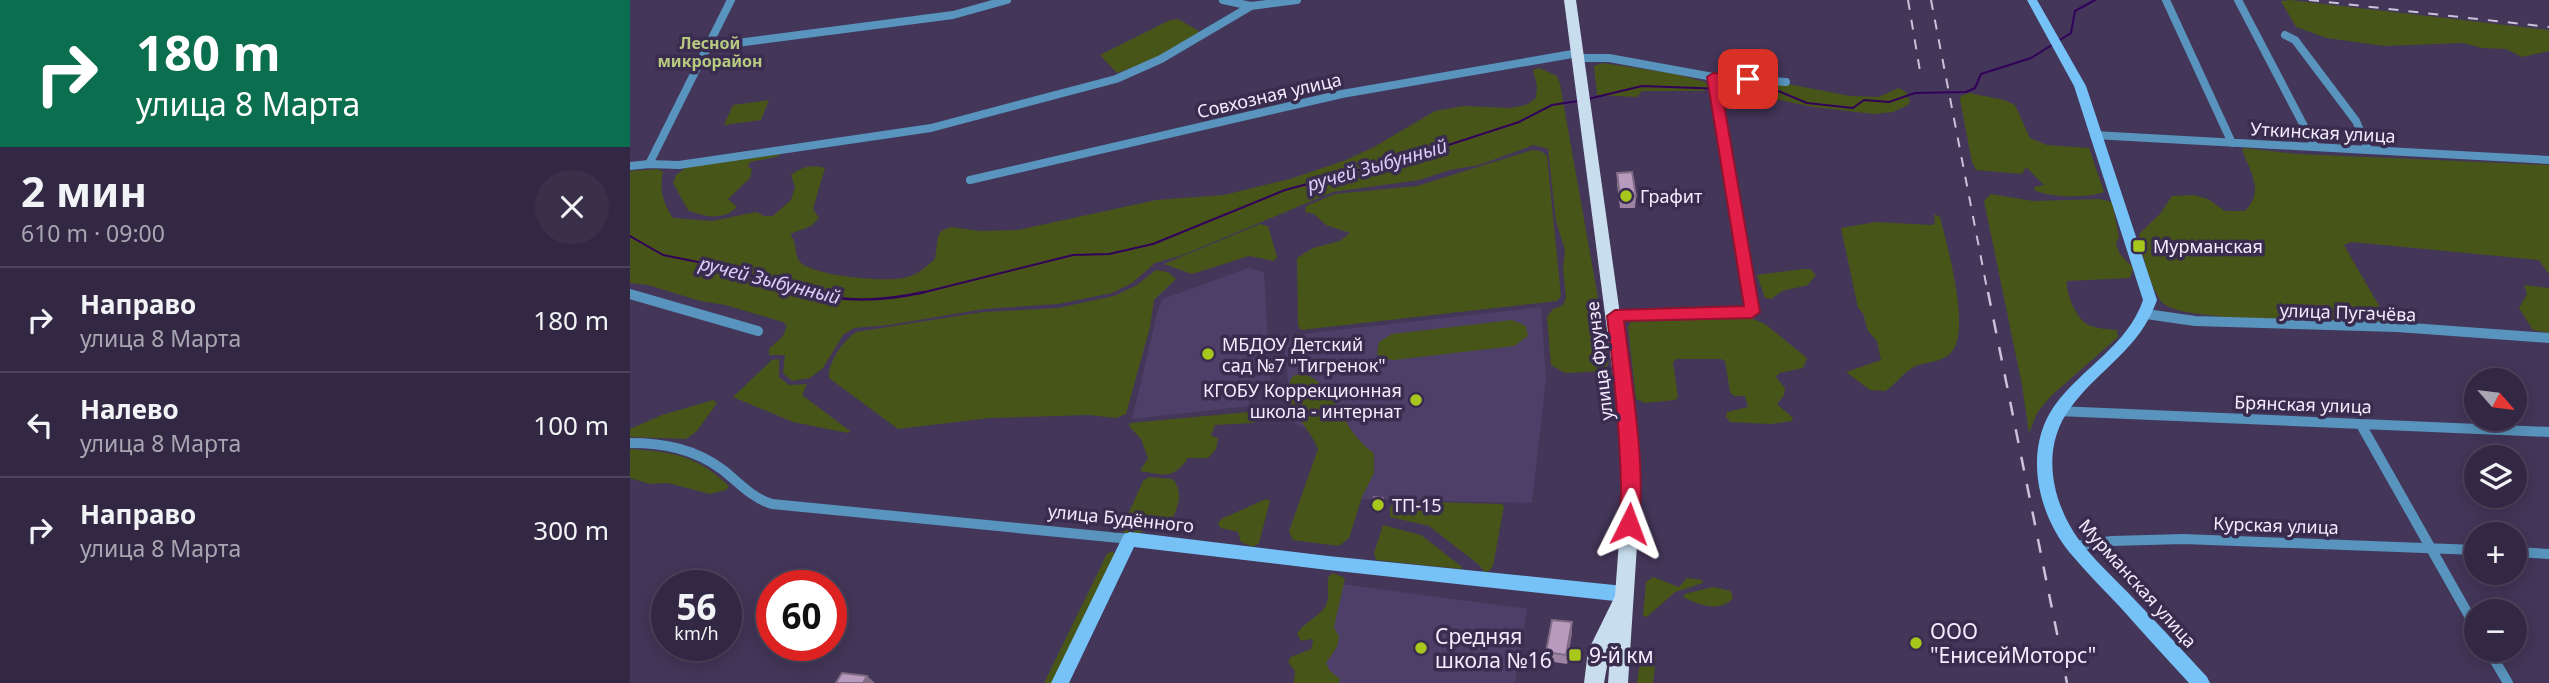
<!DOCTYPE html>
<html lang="ru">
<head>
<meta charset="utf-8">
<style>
	:root { --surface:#322843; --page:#3a304a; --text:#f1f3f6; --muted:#a8a6b2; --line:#4d445c }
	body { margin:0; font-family:"Noto Sans",sans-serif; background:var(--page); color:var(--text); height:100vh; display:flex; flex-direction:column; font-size:26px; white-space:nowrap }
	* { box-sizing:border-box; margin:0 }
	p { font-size:23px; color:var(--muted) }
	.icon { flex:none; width:38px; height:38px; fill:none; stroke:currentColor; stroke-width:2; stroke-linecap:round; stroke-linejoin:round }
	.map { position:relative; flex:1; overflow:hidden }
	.drawer { display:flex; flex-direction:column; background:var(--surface); width:630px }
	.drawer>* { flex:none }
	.banner { background:#0b6e4f; color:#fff; overflow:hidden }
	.needle { width:46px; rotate:118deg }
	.tools { position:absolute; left:1834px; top:368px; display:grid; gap:14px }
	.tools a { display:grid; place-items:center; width:63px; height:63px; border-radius:50%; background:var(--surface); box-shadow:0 4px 18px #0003,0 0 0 2px var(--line); font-size:35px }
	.speed { position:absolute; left:21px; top:570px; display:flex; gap:14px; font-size:35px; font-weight:700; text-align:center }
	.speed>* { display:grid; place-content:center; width:91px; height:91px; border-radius:50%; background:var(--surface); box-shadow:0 4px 18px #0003,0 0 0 2px var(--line); line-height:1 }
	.speed small { font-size:18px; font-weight:400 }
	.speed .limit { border:10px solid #d22; background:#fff; color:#111 }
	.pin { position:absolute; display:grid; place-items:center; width:60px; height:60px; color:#fff; margin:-30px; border-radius:14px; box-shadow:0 4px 10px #0006 }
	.me { position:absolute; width:77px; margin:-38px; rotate:3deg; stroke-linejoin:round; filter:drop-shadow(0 0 5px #0008) }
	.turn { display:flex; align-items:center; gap:24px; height:147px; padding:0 21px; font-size:32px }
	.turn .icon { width:91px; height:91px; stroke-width:2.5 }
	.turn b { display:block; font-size:49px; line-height:60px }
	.round { display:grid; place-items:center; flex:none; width:74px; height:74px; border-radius:37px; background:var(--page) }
	.overview { display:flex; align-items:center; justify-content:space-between; height:119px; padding:0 21px }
	h1 { font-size:42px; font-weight:700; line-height:52px }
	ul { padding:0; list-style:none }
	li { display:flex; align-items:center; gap:21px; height:105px; padding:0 21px; border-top:2px solid var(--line) }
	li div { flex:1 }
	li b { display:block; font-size:26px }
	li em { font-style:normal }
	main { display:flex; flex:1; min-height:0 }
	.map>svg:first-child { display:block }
</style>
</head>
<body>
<main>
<section class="drawer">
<div class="banner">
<div class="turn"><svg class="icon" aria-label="right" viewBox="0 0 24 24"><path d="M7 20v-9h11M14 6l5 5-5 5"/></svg><div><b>180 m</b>улица 8 Марта</div></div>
</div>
<div class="overview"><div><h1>2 мин</h1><p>610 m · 09:00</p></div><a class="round"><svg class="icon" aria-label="close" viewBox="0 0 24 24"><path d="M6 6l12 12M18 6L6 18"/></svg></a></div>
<ul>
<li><svg class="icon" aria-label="right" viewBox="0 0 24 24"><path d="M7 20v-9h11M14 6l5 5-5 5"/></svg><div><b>Направо</b><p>улица 8 Марта</p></div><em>180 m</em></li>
<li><svg class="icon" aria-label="left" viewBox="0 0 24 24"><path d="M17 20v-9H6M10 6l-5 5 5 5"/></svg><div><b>Налево</b><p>улица 8 Марта</p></div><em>100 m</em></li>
<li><svg class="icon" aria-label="right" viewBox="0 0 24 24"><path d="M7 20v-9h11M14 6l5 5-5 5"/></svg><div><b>Направо</b><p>улица 8 Марта</p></div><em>300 m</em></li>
</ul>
</section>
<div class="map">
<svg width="1919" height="683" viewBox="0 0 1919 683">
	<rect width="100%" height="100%" fill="#433659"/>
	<path fill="#4e3f68" d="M618,268l16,4 7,116 -21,1 -1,17 -117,13 26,-109 5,-11z
		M911,307l5,72 -14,124 -182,-4 2,-46 -61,-32 -7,-85z
		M711,584l186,25 -12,74h-205z"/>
	<path fill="#485519" d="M1660,0l259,30v21l-27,6 -16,-8 -24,-1 -19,-5 -79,3 -57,-8 -31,-11 -15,-26z
		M548,19l21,12 -2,5 -39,22 -41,15 -17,-18 70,-35z
		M973,63l73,11 29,8 4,6 -5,3h-62l-5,6 -40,-2 -3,-29z
		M909,68l18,8 3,8 49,276 -3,11 -41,2 -14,-8 -4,-48 6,-8 10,-4 3,-8 -3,-28 2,-19 -9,-29 -8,-72 -14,-4 -55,20 -29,5 -31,10 -86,12 -150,63 -28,8 -23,20 -20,10 -54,11 -74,5 -95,16 -35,3 -11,7 -20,33 -13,10 -18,3 -9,-8 2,-18h-16v-6l14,-13 4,-10 -4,-4 -58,-17 -25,-4 -52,-16 -18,-2v-112l28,-2 5,3c-4,17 0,31 10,46l39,3 44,-9 8,4h9l18,-16 4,-13 -4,-12c11,-8 20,-11 34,-7l-12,41 6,9 -8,8 -21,8c8,8 3,22 11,29 16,13 81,19 102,15 13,-2 22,-10 32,-19l3,-22 3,-6 10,-4 29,4 38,-1 138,-30 68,-5 66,-16 56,-19 28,-13 61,-36 29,-5 46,2 16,-3 10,-7 1,-12 -4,-16z
		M1116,82l42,2 62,12 28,1 21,-9 7,4 4,9 -2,4 -15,7 -19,2 -61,-7 -33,-7 -42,-2 -18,-9 3,-6z
		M1339,93l35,7 11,5 15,33 17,7 42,3 15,44c-15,6 -55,6 -70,-2l1,-3 9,-2 -18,-18 -4,7 -46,-4 -4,-8 -12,-62 1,-4z
		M139,100l-8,20 -37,5 9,-20z
		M1614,148l54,6 251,11v109l-10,-14 -187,-18 -8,3 42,73 -3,5c-40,-3 -195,0 -219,-19 -11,-8 -24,-55 -25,-70l21,-20 12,-18 22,-1 14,4 17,12h20c20,-20 5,-40 -3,-61z
		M902,150l9,1 6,5 14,140 -4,5 -256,29 -3,-5 -1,-67 16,-10 27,-7 10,-8 -24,-8 -12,-11 -9,-2 1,-6 29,-12 82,-8z
		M153,153l-7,4 -26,5 -2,5 4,2 -2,9 -22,21 9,8c-13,14 -34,10 -49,3l-15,-27 3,-8 12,-9z
		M1361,194l42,7 67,-2 12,3 7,35 -3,7 4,10 13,14 -3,10 -63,3c-2,11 10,40 22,44 8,4 19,4 28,5l1,7 -67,59 -14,17 -8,20 -7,-48 -38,-184z
		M1304,214l6,3c7,27 30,110 13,133 -8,13 -27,11 -39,17 -12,6 -18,18 -29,24l-15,-1 -24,-18 35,-12 -4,-19 -9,-10 -5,-18 -5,-5 -17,-80 35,-6 56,3 3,-2z
		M630,224l8,2 9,31 -3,4 -25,-5 -57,18 -28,-10z
		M1173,269h7l6,6 -8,10 -26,6 -11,8 -6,-1 -8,-23z
		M526,270l12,2 8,7 -22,21 -4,27 -24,87 -10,4 -27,-3 -99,3 -92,11 -69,-51c-1,-16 14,-37 27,-46l127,-20 75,-4 56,-12 23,-11z
		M1894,285l25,3v45l-16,-3 -14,-22 8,-14z
		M1121,318l14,6 42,34 -4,10 -24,5 -3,4 9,11 -1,7 -7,9 16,14 -1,3 -21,3 -41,-2 -4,-5 1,-5 21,-5 -3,-11h-11l-4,-4 -5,-31 -4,-2h-45l-3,4 5,34 -3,3 -30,3 -9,-4 -8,-72 3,-5z
		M882,320l14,6 2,10 -14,10 -120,14 -10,-1 -7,-5 2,-12 13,-8z
		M149,359v18l10,8 18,-1 -5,11 48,36 -2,2 -55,-11 -60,-25 39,-37z
		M672,374c26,5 38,42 53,61 5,7 13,13 19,19v19l-12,24 -13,41 -10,8 -46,-6 -4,-9 29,-82c-8,-23 -42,-47 -25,-73z
		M83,400l4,3 -20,28 -11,8 -56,-2v-8l32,-14z
		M629,411l2,4 -3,5 -5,3 -38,2 -4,10 7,4 -2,10 -8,9h-20c-15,22 -24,17 -48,13l8,-13 -7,-19 -12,-13 1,-3z
		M0,449c43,3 66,6 99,37l-3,4 -16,4 -42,-11 -18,1 -20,-6z
		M519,477l24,2c13,19 2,32 -6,52l-7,2v-8l-10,-2 -10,10h-16l-3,-3 22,-49z
		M636,499l4,2 -11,42 -6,4 -12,-5 -3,-10 -17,-4 -3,-4 3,-5z
		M767,501l104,3 3,2 -11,60 -4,5 -4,1 -7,-8 -49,-38 -39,-9v-10z
		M753,525l38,10 41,32v2l-86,-9 -2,-7z
		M482,551l3,4 -61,128h-10l63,-129z
		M703,573l12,5 -11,49 5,10 -2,10 -11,16 4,8 10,8 -1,4h-45l1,-12 -7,-9 3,-5 20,-8 2,-7 -1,-3 -11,2 -4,-7c8,-13 22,-17 28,-27 7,-12 0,-21 4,-31z
		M1023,577l26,10 8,-9 15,2 1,3 -28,9 -28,25 -4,-1 3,-34z
		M1083,587l18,4 2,7c-13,15 -34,7 -50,-1l2,-3z
		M1020,651l6,6 -3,26h-16l4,-31z"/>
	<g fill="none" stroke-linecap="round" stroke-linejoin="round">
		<path stroke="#32025a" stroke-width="2" d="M958,99l54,-13 136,5 29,12 46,5 11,-8 25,2 26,-9 51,-1 9,-4 6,-14 50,-16 40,-25 4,-22 20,-11
			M0,236l33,19 60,12 90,27
			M287,294l156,-39 36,-1 44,-10 132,-54 145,-39 89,-29 33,-17 26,-4"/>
		<path stroke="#32025a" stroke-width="2.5" d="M177,292c39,11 78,9 117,0"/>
		<path stroke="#5894bd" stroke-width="8" d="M101,0l-82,164 30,1 252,-37 185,-49 45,-20 90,-53
			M593,0l28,6 46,-6
			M1536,0l66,143
			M1608,0l77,147
			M1655,35l10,5 61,81 12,28
			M76,47l247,-32 54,-15
			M949,58h30l104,19 73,5
			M1083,77l36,217
			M1464,135l455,25
			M0,166l19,-2
			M340,180l372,-86 236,-41"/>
		<path stroke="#5894bd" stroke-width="10" d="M0,294l128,37
			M1516,314l49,7 202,6 152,11
			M985,316l137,-4 -3,-20
			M1427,411l492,21
			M1730,423l116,205
			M0,443c34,0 65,6 93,27 16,13 29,28 49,34l358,35
			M1444,546l38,-5 71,-2 293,11
			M1885,552l34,2
			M1858,649l20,34"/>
		<path fill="#76c2f7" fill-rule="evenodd" d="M1397,0h10l49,86 71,214c-17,49 -57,68 -86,107 -31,40 -20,94 8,133 16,21 37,40 55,59 25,26 49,52 73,78l3,6h-21c-23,-25 -46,-50 -68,-75 -17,-18 -35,-36 -51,-55 -33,-40 -47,-104 -15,-148 28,-38 73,-60 88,-105l-69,-214z
			M500,532l198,24 296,30 6,3 2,5 -2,5 -6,3 -296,-32 -194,-23 -65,136h-18l73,-149z"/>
		<path fill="#c8deef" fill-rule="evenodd" d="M934,0h12l60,429 4,71 -12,183h-20l3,-39 -7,39h-20l4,-32 27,-55 7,-96 -2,-71z"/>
		<path stroke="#cac2d8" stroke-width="2" stroke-dasharray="10 10" stroke-linecap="butt" d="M1278,0l13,77
			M1301,0l57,294
			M1679,0l240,27"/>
		<path stroke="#cac2d8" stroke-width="2.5" stroke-dasharray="14 14" stroke-linecap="butt" d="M1358,292l79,391"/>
	</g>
	<path fill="#9e84a3" d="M987,173l19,23 -1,12h-15l-3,-24z
		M754,502l-2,8 -9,-1 -1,-3z
		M942,632l-5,32 -20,-3 -1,-9z"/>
	<path fill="#816c85" d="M942,622v10l-5,32 -1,-9z
		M237,676l7,6v1h-11z"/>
	<path fill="#b89abe" stroke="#816c85" stroke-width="2" d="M1002,172l4,24 -16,1 -3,-24z
		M744,497l9,1 -2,9 -9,-1z
		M922,620l20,2 -6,33 -20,-3z
		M212,673l25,3 -4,7h-27z"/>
	<path fill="#e11d48" stroke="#92132f" stroke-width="2" d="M1083,73l35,3 7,3 -7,4 -28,-2 40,231 -8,6 -128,3c5,42 27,176 11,208l-6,3 -7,-3c-5,-11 0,-30 -1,-43 -1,-57 -7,-113 -14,-170l8,-6 129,-4 -37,-229z"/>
	<g fill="#a8c71c" stroke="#392c4e" stroke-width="2.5">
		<circle cx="996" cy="196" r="7"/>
		<rect x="1502" y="239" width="14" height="14" rx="3.5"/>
		<circle cx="578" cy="354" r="7"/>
		<circle cx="786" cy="400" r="7"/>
		<circle cx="748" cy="505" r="7"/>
		<circle cx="1286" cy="643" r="7"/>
		<circle cx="791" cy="648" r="7"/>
		<rect x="938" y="648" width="14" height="14" rx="3.5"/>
	</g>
	<g text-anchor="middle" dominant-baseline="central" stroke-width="7" stroke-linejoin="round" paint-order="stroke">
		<g font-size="16" font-weight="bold" fill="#b7ca80" stroke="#392c4e">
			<text x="80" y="43">Лесной<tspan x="80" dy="18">микрорайон</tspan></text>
		</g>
		<g font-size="18" fill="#f2ecfe" stroke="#392c4e">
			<text transform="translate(639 95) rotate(-13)">Совхозная улица</text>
			<text transform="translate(1693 132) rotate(3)">Уткинская улица</text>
			<text transform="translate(1718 312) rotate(2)">улица Пугачёва</text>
			<text transform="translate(969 361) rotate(-97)">улица Фрунзе</text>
			<text transform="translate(1673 404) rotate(2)">Брянская улица</text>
			<text transform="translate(491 518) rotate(6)">улица Будённого</text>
			<text transform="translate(1646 525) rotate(2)">Курская улица</text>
			<text transform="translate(1508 583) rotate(48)">Мурманская улица</text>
		</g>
		<g font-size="18" fill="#f2ecfe" stroke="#392c4e" text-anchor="start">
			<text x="1010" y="196">Графит</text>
			<text x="1523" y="246">Мурманская</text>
			<text x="592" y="344">МБДОУ Детский<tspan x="592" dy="21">сад №7 "Тигренок"</tspan></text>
			<text x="772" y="390" text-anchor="end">КГОБУ Коррекционная<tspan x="772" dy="21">школа - интернат</tspan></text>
			<text x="762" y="505">ТП-15</text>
		</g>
		<g font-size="19" font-style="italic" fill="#dbcbfa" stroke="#392c4e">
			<text transform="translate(747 165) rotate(-16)">ручей Зыбунный</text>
			<text transform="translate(140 280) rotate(14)">ручей Зыбунный</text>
		</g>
		<g font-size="21" fill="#f2ecfe" stroke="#392c4e" text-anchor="start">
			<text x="1300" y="631">ООО<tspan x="1300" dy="24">"ЕнисейМоторс"</tspan></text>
			<text x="805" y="636">Средняя<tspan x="805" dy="24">школа №16</tspan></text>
			<text x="959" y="655">9-й км</text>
		</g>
	</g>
</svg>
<div class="tools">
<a><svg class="needle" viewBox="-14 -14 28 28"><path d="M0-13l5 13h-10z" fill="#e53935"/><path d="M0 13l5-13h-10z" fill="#a8a6b2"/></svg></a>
<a><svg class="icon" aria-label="layers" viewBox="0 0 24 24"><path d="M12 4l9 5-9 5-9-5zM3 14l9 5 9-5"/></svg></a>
<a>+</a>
<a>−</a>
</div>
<div class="speed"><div>56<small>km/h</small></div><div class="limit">60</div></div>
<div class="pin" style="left:1118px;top:79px;background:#d93025"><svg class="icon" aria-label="arrive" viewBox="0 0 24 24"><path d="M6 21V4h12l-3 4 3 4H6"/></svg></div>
<svg class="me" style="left:999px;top:524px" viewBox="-20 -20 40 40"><path d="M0-17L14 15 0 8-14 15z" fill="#e11d48" stroke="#fff" stroke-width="4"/></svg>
</div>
</main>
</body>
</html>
